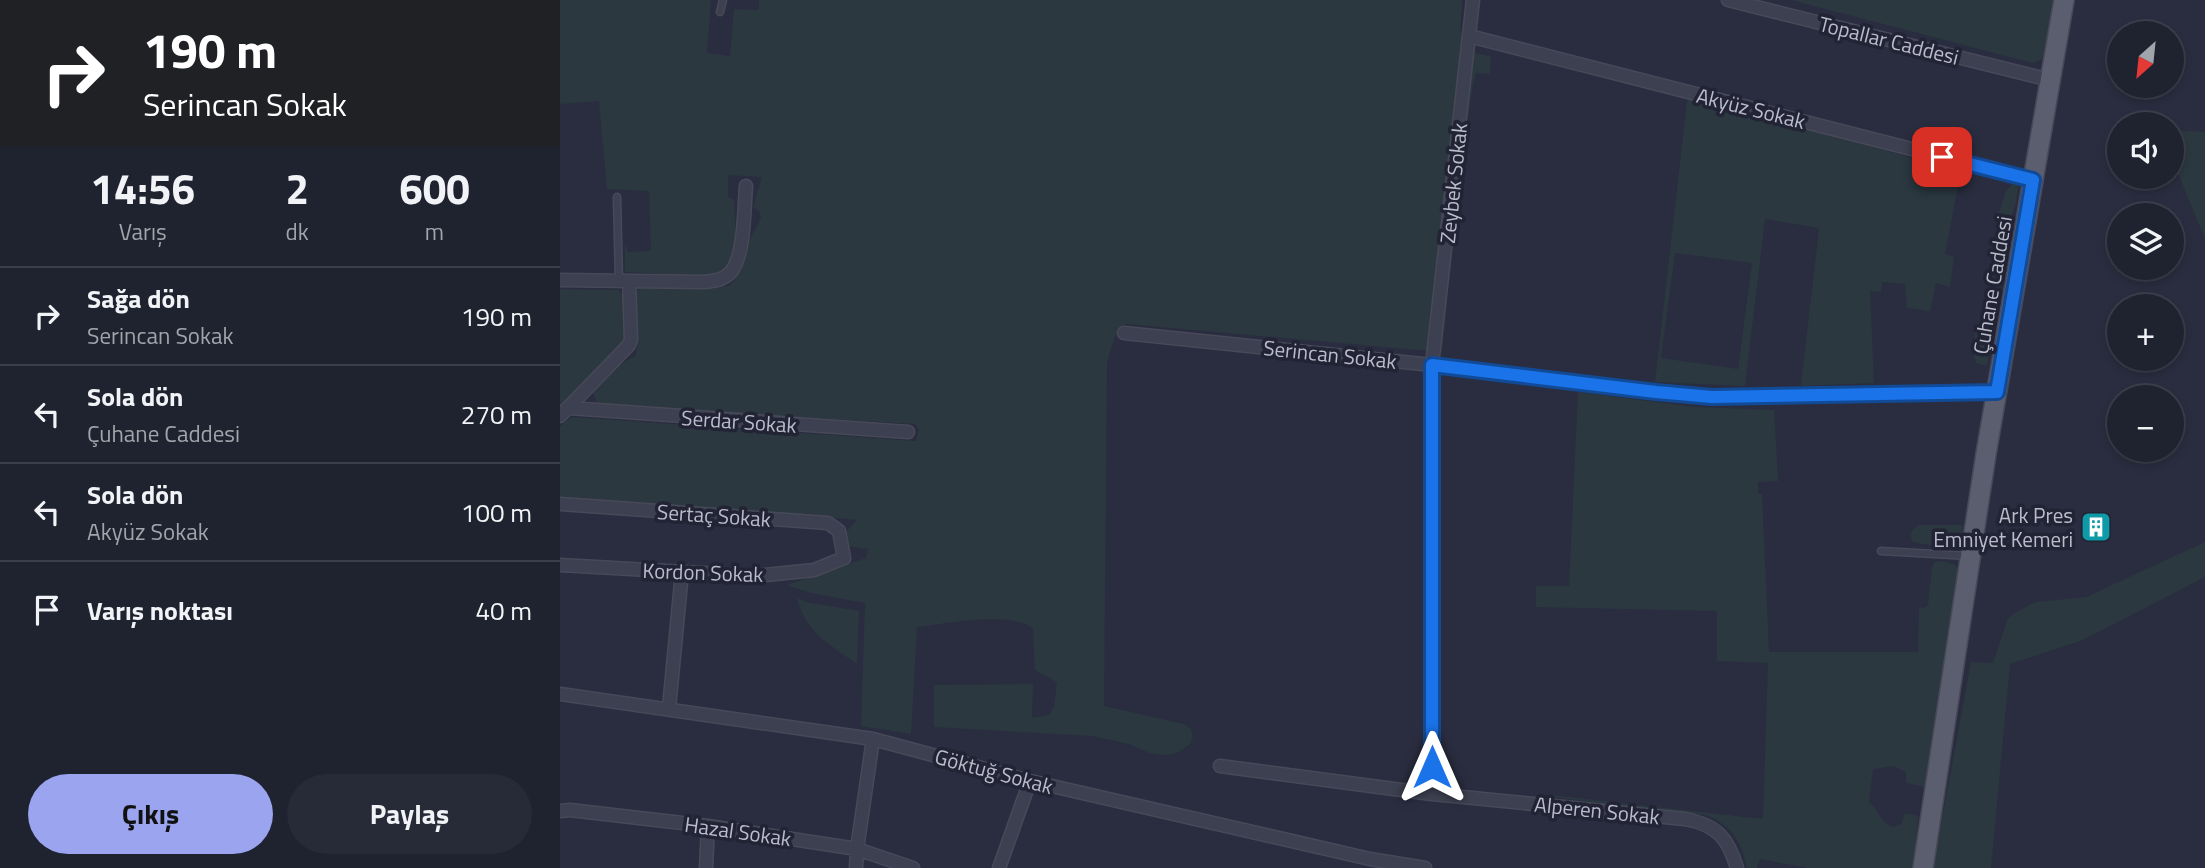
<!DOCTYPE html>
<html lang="tr">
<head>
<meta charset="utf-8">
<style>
	:root { --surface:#1f222f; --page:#272a37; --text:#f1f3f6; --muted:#a1a4aa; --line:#3c3f4b; --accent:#9aa4ef }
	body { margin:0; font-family:"Titillium Web",sans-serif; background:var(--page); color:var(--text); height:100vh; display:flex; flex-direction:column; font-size:26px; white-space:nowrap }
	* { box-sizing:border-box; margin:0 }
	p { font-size:23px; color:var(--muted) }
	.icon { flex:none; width:38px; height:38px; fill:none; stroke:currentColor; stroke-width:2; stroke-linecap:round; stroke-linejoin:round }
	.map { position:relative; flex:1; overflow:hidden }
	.drawer { display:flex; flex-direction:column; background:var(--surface); width:560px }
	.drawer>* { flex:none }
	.guide { background:#202124; color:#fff; overflow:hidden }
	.needle { width:46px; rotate:207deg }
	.controls { position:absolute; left:1547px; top:21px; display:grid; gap:14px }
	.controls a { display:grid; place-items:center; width:77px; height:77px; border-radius:50%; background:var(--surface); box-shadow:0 4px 10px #0003,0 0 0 2px var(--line); font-size:35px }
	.pin { position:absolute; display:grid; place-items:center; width:60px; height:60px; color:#fff; margin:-30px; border-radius:14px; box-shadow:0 4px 10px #0006 }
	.me { position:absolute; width:77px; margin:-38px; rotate:0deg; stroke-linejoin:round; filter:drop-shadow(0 0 5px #0008) }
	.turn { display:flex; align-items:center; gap:24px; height:147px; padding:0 28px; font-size:32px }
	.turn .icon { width:91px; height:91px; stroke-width:2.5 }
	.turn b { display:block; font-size:49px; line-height:60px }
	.eta { display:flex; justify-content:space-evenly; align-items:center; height:119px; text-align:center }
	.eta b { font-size:42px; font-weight:700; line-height:49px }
	.primary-button { display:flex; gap:14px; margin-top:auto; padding:14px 28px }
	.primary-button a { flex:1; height:80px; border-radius:42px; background:var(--accent); color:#111; font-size:28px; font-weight:700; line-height:80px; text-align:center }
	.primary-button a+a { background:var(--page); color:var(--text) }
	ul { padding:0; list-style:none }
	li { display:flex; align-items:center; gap:21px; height:98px; padding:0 28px; border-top:2px solid var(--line) }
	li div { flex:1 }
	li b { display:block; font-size:26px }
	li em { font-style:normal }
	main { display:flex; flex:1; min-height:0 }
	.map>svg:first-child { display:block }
</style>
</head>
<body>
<main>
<section class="drawer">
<div class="guide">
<div class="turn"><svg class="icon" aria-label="right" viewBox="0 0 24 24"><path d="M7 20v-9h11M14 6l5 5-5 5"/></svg><div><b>190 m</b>Serincan Sokak</div></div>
</div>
<div class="eta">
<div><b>14:56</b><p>Varış</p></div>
<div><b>2</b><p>dk</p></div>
<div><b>600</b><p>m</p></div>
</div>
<ul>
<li><svg class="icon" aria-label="right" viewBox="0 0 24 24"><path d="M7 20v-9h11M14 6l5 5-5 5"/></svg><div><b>Sağa dön</b><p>Serincan Sokak</p></div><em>190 m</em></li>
<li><svg class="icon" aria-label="left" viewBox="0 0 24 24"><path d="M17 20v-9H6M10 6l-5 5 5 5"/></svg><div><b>Sola dön</b><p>Çuhane Caddesi</p></div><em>270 m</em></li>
<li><svg class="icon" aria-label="left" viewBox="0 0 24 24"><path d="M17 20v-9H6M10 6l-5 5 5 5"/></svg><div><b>Sola dön</b><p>Akyüz Sokak</p></div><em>100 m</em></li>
<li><svg class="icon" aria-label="arrive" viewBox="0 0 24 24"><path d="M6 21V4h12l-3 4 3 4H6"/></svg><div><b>Varış noktası</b></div><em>40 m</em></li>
</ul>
<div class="primary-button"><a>Çıkış</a><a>Paylaş</a></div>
</section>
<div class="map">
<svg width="1645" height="868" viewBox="0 0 1645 868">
	<rect width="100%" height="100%" fill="#292d3f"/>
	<path fill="#2b3840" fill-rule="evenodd" d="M0,0h151l-4,53 23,3 4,-47 25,1v-10h703c-1,31 -9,52 29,56l-1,18 -14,-1 -3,11 -12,84 -19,184 -316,-28c-13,9 -15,25 -19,40l-3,342 80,18 7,5 2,8 -4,8 -12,8 -12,2 -15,-2 -21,-9 -37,-8 -158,-9v-42l99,-1 -1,34 17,-3 5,-9 3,-23c-8,-7 -15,-7 -22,-14l-2,-40c-20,-19 -89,-5 -116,-2l-6,107 -50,-8 4,-123 -54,-10 -24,-8 79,-27 2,-9 -21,-3 -2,-13 12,-13 -62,-6 -235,-15v-73l12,-9 344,24 3,-12 -4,-5 -273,-16 -45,-5c0,-1 -4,-10 -4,-11 0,-12 33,-32 43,-36 4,-21 -14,-62 11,-72l82,2 6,-6 10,-32 16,-30 -2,-7 -6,-4 9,-30 -34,-2v22l6,3 2,38 -8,28 -4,6 -14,4 -85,-4v-30l3,10 23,-1 -2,-60 -42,-2 -8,-88 -39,3z
		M1231,0h263l-11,59 -10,4z
		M1131,98l270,73 -16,83 9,3 -4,30 -14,-4 -6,28 -23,-3 -2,-24 -23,-2 -1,10 -11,-1 4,92 -73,3 18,-158 -54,-9 -20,167 -90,-4 32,-280zM1115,253l77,10 -14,106 -77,-11z
		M1612,130l33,2v107l-33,-80z
		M1454,183l4,4 -2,16 -7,20 -17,-3c13,-10 8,-28 22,-37z
		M0,289l59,1c9,13 10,39 4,54l-63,62z
		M1415,324l17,3 -5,39 -11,-3 -2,-7z
		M1018,392l117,15 79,3 4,71 -20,1v12h4l7,158h149l1,-45 5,1 4,-3 4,-37 2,-6 8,-1 13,4 3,6 -33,216 -19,-4v-11l-12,-6 -21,3 -4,33c11,9 10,20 24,25l8,-3 4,-11 13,3 -3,52h-107l-48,-9 -3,9h-10c-5,-26 -16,-43 -41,-53l-155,-18v-2l212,24 5,-156 -51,-2v-50l-181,-4v-21h33z
		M1360,525h43l-2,23 -45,-5 -4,-2c-3,-8 1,-13 8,-16z
		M1645,542v35l-122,63 -73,24 -19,204h-58l38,-206 22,1 15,-45 10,-7 18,-9 50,-5z
		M237,598l9,4 53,9 -2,53c-27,-19 -52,-32 -60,-66z"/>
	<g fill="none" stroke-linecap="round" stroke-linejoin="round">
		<g stroke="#474959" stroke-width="9">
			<path id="lane" d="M160,12l3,-12
				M57,197l2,84
				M1321,551l88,5"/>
		</g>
		<g stroke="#474959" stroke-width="15">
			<path id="street" d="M1168,0l322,80
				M909,36l564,144
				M0,280l144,2c10,-1 19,-2 26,-9 15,-16 14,-65 16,-87
				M564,333l308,32 224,27 56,5 285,-5
				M9,408l339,24
				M0,416l69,-71 2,-6 -2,-58
				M0,504l268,19 11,8 5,27 -30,12 -58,6 -196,-11
				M0,694l313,45 157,42 340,78 55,9
				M109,708l13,-136
				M660,766l212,28 253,25c32,6 43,19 52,49
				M872,794v-429l41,-365
				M0,811l10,-1 138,16 149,23 56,19
				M146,868l2,-42
				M296,868l1,-19 16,-110
				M439,868l31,-87"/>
		</g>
		<g stroke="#474959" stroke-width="22">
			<path id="primary" d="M1363,868l63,-414 78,-454"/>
		</g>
		<use href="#lane" stroke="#3d4050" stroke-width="6"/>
		<use href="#street" stroke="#3d4050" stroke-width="12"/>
		<use href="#primary" stroke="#5b5e6f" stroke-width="19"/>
	</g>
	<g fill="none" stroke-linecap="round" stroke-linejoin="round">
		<g stroke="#114b97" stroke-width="18">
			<path id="route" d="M872,767v-402l224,27 56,5 285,-5 36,-212 -91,-23"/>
		</g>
		<use href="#route" stroke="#1a73e8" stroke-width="12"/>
	</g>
	<defs>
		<g id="building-square" transform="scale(1.575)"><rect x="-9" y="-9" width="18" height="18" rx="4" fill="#0f9aa8" stroke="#222435"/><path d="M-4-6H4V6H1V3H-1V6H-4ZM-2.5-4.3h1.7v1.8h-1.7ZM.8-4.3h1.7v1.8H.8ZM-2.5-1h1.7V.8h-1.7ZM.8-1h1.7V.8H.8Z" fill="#fff"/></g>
	</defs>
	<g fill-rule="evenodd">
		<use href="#building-square" x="1536" y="527"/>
	</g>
	<g text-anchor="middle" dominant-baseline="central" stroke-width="7" stroke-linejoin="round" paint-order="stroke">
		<g font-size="21" fill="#babcca" stroke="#222435">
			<text transform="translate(1329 40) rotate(14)">Topallar Caddesi</text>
			<text transform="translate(1191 108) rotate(14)">Akyüz Sokak</text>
			<text transform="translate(893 183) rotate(-84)">Zeybek Sokak</text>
			<text transform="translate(1432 285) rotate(-80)">Çuhane Caddesi</text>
			<text transform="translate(770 354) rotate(6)">Serincan Sokak</text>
			<text transform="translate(179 421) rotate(4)">Serdar Sokak</text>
			<text transform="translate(154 515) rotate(4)">Sertaç Sokak</text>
			<text transform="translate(143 572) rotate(2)">Kordon Sokak</text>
			<text transform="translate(434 771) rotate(15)">Göktuğ Sokak</text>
			<text transform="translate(1037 810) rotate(6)">Alperen Sokak</text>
			<text transform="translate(178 831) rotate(8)">Hazal Sokak</text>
		</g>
		<g font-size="21" fill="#babcca" stroke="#222435" text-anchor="end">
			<text x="1513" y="515">Ark Pres<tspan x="1513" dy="24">Emniyet Kemeri</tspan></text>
		</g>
	</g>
</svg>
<div class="controls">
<a><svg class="needle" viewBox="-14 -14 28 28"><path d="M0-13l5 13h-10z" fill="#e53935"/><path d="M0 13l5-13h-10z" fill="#a1a4aa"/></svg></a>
<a><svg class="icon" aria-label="sound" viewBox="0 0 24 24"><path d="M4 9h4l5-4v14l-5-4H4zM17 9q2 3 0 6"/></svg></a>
<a><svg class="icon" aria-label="layers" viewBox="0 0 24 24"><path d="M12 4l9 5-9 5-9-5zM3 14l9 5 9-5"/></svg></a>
<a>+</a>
<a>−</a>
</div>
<div class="pin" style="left:1382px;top:157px;background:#d93025"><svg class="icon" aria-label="arrive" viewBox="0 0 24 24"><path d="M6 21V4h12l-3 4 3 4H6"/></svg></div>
<svg class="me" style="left:872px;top:767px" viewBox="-20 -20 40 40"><path d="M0-17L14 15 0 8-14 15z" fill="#1a73e8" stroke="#fff" stroke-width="4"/></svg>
</div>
</main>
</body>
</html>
